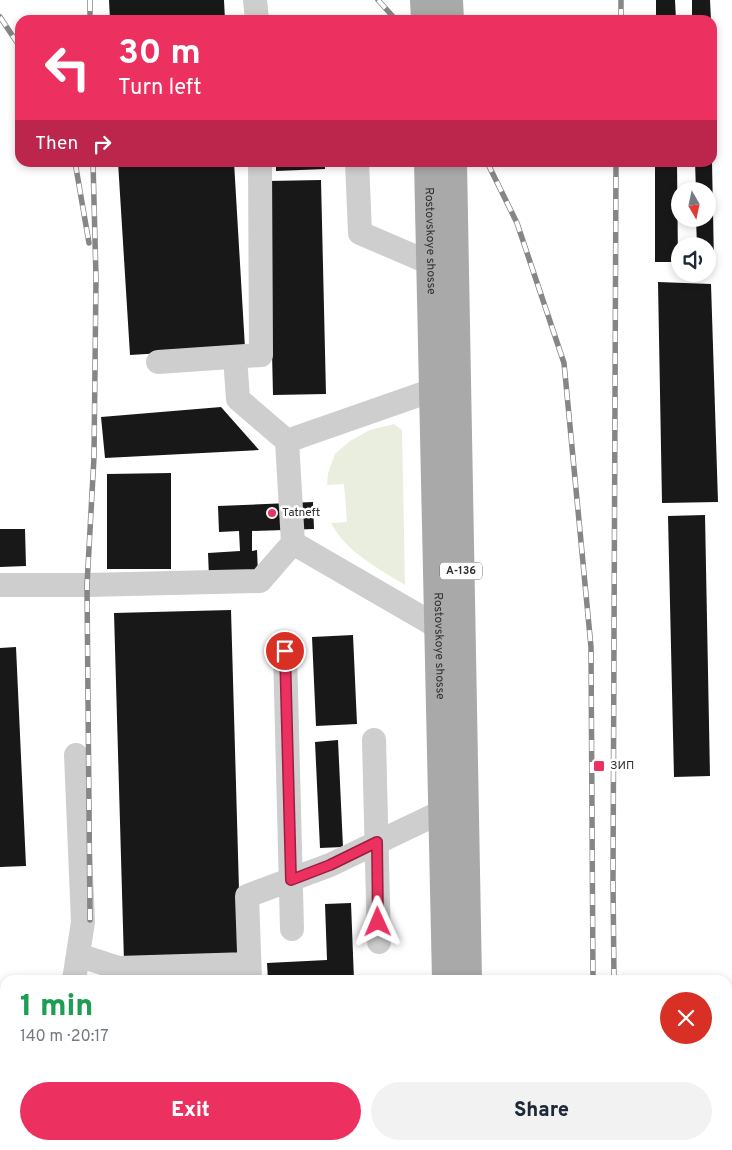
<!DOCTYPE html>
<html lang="en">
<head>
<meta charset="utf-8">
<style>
	:root { --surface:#fff; --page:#f2f2f3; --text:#1f2937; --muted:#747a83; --accent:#ec3060 }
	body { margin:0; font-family:Overpass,sans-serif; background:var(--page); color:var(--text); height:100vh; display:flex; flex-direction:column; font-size:19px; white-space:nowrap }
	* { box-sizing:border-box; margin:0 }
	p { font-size:16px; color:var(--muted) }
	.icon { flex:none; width:28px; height:28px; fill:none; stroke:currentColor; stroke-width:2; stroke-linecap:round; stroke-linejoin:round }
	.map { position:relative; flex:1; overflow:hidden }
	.details { position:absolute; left:0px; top:975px; width:732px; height:175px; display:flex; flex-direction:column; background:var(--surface); border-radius:15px 15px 0 0; box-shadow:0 2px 8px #0003 }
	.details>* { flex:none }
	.banner { position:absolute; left:15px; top:15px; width:702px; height:152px; border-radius:15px; box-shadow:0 2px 8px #0003; background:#ec3060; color:#fff; overflow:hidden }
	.needle { width:32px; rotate:171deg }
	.tools { position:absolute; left:671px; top:182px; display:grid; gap:10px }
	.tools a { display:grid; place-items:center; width:45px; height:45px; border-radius:50%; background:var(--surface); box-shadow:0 2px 8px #0003; font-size:25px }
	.pin { position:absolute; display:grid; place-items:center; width:42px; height:42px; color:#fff; margin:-21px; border:2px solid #fff; border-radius:50%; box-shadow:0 1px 5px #0007 }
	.me { position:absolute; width:55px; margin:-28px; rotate:359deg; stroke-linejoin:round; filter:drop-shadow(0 0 4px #0008) }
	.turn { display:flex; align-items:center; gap:18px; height:105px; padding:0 20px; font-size:22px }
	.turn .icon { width:65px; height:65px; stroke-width:2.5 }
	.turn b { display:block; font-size:35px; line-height:42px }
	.then { display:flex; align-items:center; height:48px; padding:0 20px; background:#0003; gap:10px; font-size:19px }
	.round { display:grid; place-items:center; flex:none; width:52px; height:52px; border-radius:26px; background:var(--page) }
	.overview { display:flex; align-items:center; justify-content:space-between; height:85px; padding:0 20px }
	h1 { font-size:30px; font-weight:800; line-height:38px; color:#1e9e55 }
	.cta { display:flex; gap:10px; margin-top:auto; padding:10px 20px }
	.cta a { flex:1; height:58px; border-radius:30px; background:var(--accent); color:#fff; font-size:20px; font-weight:800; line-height:58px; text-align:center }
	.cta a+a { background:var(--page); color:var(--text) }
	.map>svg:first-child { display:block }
</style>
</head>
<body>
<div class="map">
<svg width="732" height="1150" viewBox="0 0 732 1150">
	<rect width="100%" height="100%" fill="#fff"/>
	<path fill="#eaeedf" d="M394,424l8,6 3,155c-27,-17 -59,-33 -74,-62l16,-1 -3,-38 -17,1 1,-12 7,-19 15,-13 20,-11z"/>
	<path fill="#181818" d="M109,0h115l1,20h-115z
		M656,0h19l1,20h-20z
		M692,0h18l1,20h-19z
		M118,162h116l11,186 -115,7z
		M276,162h49v7l-49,2z
		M655,162h22l1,100h-23z
		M695,162h17l2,100h-6v-16h-11l-1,-27h12v-28h-12z
		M321,180l5,214 -53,1 -5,-214z
		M658,282l53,2 7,218 -56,1z
		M221,407l38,43 -154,8 -4,-41z
		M171,473v96h-64v-95z
		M313,502l1,27 -62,2v20l5,-1 1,24 -49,3 -1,-24 32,-2 -1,-20 -20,1 -1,-26z
		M705,515l5,261 -36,1 -6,-261z
		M0,529h25l1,37 -26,1z
		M231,610l10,349 -117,3 -10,-349z
		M353,635l4,89 -41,2 -4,-89z
		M16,647l10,219 -26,1v-219z
		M338,740l5,107 -23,1 -5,-106z
		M351,903l3,77h-86l-1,-17 60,-3 -2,-56z
		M84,1145h41v5h-40z"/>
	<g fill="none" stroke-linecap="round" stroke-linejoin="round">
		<path stroke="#cecece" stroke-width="24" d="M255,0l2,20
			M357,162l3,71 70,30
			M235,357l3,42 49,42
			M158,362l103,-7 -1,-193
			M433,390l-146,51 6,102 145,84
			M0,585h87l173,-4 33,-38
			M285,651l7,278
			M374,740l5,202
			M78,955l40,13 131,-4
			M74,980l9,-58 -7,-167
			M250,980l-3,-84 83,-31 111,-53
			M0,1016h5
			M255,1145v5"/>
		<g stroke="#a9a9a9" stroke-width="28">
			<path d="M424,0l1,20"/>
			<path d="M449,0l1,20"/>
			<path id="s1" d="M428,162l18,818"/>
			<path d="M453,162l15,818"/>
			<path d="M450,1145v5"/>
			<path d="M471,1145v5"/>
		</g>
		<g stroke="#868686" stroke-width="5.5">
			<path id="rail" d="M90,0v20
				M378,0l18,20
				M0,17l20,30
				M621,20v-20
				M75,162l14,81
				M487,162l30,61 47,140 27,284 2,333
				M90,920l-3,-335 7,-128 2,-179 -3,-116
				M614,980l-1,-100 3,-718
				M617,1145v5"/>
		</g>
		<use href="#rail" stroke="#fff" stroke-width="4" stroke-dasharray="11" stroke-linecap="butt"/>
	</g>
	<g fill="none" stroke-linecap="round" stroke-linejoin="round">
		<g stroke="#991f3e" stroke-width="12">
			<path id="route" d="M285,651l6,229 39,-15 47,-23 1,80"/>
		</g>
		<use href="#route" stroke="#ec3060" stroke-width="9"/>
	</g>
	<g fill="#ec3060" stroke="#fff" stroke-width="2">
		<circle cx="272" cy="513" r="5"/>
		<rect x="593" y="760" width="12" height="12" rx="2.5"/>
	</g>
	<g text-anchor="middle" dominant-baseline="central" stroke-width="5" stroke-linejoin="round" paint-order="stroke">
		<rect fill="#fff" stroke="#6f6f6f" stroke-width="1" x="440" y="562.5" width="42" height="17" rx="4"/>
		<g font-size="11" font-weight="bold" fill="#313131">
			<text x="461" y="571">А-136</text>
		</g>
		<g font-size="12" fill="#313131" stroke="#fff">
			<text stroke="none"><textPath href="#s1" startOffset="79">Rostovskoye shosse</textPath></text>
			<text stroke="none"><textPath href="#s1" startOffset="484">Rostovskoye shosse</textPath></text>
		</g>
		<g font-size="12" fill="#313131" stroke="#fff" text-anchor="start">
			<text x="282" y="513">Tatneft</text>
			<text x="610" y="766">ЗИП</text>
		</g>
	</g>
</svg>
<div class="tools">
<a><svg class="needle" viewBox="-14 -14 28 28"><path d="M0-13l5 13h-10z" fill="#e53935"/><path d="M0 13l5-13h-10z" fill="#747a83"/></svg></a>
<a><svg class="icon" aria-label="sound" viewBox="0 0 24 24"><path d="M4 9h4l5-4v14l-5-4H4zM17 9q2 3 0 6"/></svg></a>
</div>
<div class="pin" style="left:285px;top:651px;background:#d93025"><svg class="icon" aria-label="arrive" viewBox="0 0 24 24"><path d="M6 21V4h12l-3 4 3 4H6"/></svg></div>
<svg class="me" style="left:378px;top:922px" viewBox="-20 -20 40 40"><path d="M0-17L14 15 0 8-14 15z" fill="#ec3060" stroke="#fff" stroke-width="4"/></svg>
<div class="banner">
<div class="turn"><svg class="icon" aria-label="left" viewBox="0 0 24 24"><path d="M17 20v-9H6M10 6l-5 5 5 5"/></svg><div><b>30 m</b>Turn left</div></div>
<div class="then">Then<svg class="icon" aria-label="right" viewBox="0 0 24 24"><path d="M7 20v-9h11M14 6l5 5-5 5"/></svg></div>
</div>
<section class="details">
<div class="overview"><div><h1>1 min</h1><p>140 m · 20:17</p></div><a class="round" style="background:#d93025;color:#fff"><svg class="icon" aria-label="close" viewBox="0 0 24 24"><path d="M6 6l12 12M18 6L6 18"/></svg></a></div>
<div class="cta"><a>Exit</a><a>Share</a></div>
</section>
</div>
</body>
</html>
